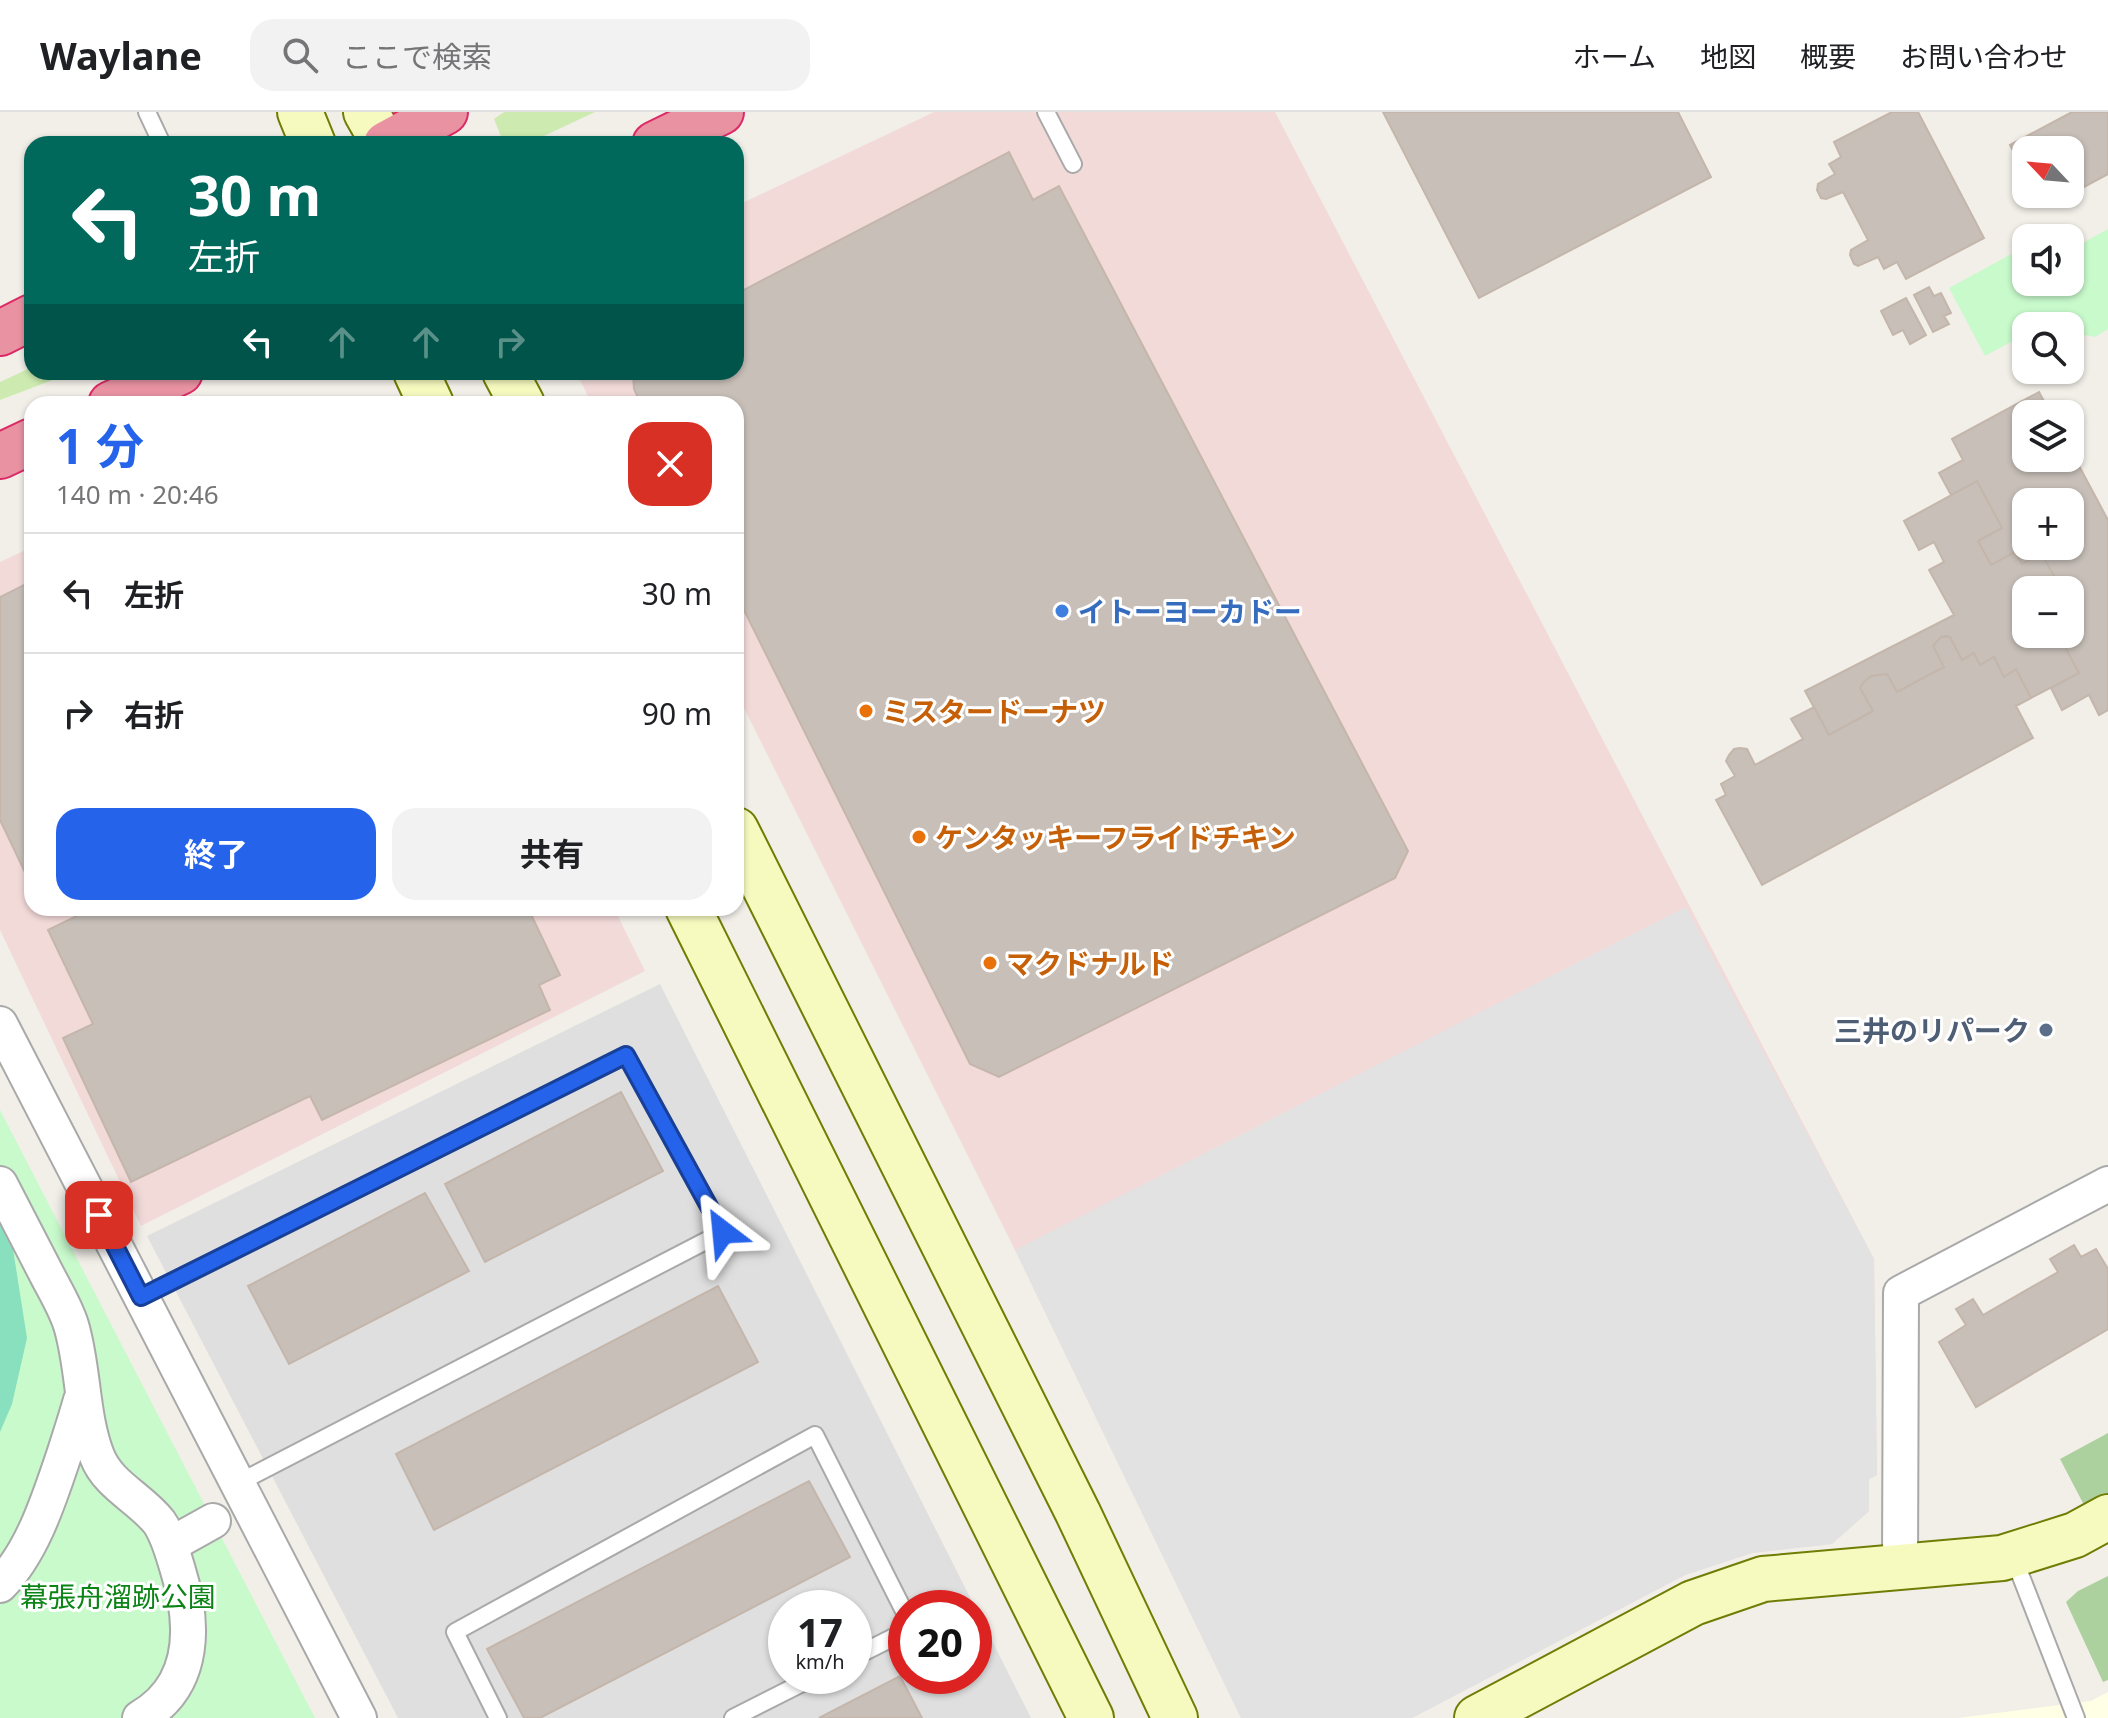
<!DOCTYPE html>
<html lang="ja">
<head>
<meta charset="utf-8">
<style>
	:root { --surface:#fff; --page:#f2f2f2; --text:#202124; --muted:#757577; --line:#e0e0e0; --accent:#2563eb }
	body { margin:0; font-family:"Noto Sans","Noto Sans JP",sans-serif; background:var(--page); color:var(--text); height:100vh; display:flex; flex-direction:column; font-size:30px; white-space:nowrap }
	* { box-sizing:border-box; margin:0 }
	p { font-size:26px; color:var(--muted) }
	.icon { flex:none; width:44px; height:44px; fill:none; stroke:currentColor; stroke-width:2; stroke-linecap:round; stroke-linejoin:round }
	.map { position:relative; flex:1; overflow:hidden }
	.panel { position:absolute; left:24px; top:284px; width:720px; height:520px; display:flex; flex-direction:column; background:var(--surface); border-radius:24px; box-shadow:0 2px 6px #0004 }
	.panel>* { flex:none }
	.top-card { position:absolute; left:24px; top:24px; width:720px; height:244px; border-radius:24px; box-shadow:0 2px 6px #0004; background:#00695c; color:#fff; overflow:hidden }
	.needle { width:52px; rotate:296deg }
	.fabs { position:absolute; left:2012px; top:24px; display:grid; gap:16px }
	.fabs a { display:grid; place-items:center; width:72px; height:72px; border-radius:16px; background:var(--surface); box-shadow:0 2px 6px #0004; font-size:40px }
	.speed { position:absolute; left:768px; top:1478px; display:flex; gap:16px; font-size:40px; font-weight:700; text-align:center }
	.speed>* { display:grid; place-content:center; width:104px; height:104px; border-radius:50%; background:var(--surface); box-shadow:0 2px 6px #0004; line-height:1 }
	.speed small { font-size:20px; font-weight:400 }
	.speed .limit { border:12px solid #d22; background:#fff; color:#111 }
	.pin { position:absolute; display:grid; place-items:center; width:68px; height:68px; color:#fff; margin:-34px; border-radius:16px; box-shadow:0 4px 12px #0006 }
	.me { position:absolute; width:88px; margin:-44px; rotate:331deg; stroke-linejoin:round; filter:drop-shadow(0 0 6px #0008) }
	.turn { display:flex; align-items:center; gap:28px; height:168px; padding:0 32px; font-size:36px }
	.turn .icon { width:104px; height:104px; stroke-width:2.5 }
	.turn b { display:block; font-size:56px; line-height:68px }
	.lanes { display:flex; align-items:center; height:76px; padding:0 32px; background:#0003; justify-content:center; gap:40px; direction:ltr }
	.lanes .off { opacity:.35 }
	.round { display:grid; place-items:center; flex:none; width:84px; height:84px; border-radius:24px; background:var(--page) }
	.overview { display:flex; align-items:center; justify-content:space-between; height:136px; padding:0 32px }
	h1 { font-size:48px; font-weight:700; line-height:60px; color:var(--accent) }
	.action { display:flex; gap:16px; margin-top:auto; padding:16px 32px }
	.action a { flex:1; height:92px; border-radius:24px; background:var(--accent); color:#fff; font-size:32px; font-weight:700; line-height:92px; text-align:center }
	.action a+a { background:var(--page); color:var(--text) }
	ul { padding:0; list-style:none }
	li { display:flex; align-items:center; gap:24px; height:120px; padding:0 32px; border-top:2px solid var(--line) }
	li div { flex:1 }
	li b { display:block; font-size:30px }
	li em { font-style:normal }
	header { display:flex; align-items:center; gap:48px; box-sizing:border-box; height:112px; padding:0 40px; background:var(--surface); border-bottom:2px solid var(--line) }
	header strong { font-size:38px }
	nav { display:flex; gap:44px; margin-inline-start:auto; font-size:28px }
	.search { width:560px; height:72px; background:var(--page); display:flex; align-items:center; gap:20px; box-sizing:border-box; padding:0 28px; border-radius:24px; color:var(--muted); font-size:30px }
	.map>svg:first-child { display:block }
</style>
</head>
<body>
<header>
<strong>Waylane</strong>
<div class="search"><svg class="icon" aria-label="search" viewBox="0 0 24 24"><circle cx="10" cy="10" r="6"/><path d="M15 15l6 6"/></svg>ここで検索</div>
<nav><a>ホーム</a><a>地図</a><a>概要</a><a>お問い合わせ</a></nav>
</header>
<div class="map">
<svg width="2108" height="1606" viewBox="0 0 2108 1606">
	<rect width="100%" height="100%" fill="#f2efe9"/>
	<path fill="#e0dfdf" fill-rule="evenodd" d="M660,872l371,734h-633l-251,-482zM786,1496h68v68h-68zM906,1496h68v68h-68z"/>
	<path fill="#f2dad9" d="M934,0h341l599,1147 3,216 -8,4v32l-37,33 -80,9 -67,22 -273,143h-171l-226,-468 -279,-558v-288h-144l-16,-32h160v-166z
		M32,435v361h582l31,63 -504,255 -141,-296v-368z"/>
	<path fill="#ffffe5" d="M2108,1580v26h-150l133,-17z"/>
	<path fill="#cdebb0" d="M504,0h91l-68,32h-23l-10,-25z
		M32,255v5h42l-74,28v-18z"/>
	<path fill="#add19e" d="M2108,1321v60l-24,12 -24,-46z
		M2108,1464v104l-5,2 -37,-80 12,-11z"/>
	<path fill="#c8facc" d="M2108,117v100l-13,8 -25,-5v-6h-44v8l-41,22 -36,-68 77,-42v36h44v-32z
		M0,998l315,608h-315z"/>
	<path fill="#88e0be" d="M0,1108l12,23 15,95 -15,66 -12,28z"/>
	<path fill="#e2e2e2" d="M1686,795l188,352 3,216 -8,4v32l-37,33 -80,9 -67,22 -273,143h-171l-226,-468z"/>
	<path fill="#c7bfb8" stroke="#c4b6ab" stroke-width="2" fill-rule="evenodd" d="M1383,0h295l33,65 -232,121z
		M1892,0h26l66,126 -78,41 -9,-17 -13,7 -6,-12 -20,9 -4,-2 -4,-9 1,-5 17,-10 -25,-48 -17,7 -5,-1 -4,-8 1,-6 17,-10 -6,-10 12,-7 -7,-15z
		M2072,0h36v62l-54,29 -4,-9h20v-44h-44v26l-16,-31z
		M1009,40l24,48 26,-14 349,665 -13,27 -396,199 -29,-13 -234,-470v-190h-95l-7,-15 -1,-17h103v-78z
		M1929,175l5,9 7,-3 10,20 -7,3 5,8 -16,8 -19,-37z
		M1906,186l20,37 -16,9 -7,-14 -10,5 -12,-24z
		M2039,280l12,22h-25v44h44v-9l38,71v190l-9,5 -10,-20 -27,15 -11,-22 28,-15 -21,-39h12v-44h-25l13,-7 -17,-30 -19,11 -7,-12 -24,13 -13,-24 24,-13 -25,-47 -26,14 -12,-22 24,-13 -11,-21zM2026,390h44v44h-44z
		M1977,369l25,47 -24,13 13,24 24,-13 7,12 19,-11 17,30 -13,7h-19v26l-8,4 8,16 4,-2h28l21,39 -48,25 -15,-29 -12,8 -10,-20 -14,8 -6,-12 -12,7 -12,-23h-9l-8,9 11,21 -47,25 -10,-18 -16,2 -7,6 -4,6 13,23 -44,24 -24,-44 149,-76 -25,-45 15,-8 -10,-20 -15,8 -15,-29z
		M32,469v306l-32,-67v-223z
		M1946,524l4,1 12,23 12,-7 6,12 14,-8 10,20 12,-8 15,29 -15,8 17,32 -271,147 -46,-85 10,-5 -5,-11 14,-8 -9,-15 3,-6 5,-6 6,-1 7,1 8,16 48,-26 -12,-20 23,-12 15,28 44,-24 -13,-23 4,-6 7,-6 16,-2 10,18 47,-25 -11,-21 8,-9z
		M93,796h435l32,67 -21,10 11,25 -228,110 -12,-24 -179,86 -68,-144 30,-14 -45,-94z
		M621,980l42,79 -178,91 -40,-78z
		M425,1081l44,78 -180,93 -41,-78z
		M2074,1133l7,12 15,-8 12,20v60l-132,78 -37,-65 27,-17 -10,-16 17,-10 10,16 75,-43 -8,-13z
		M718,1174l40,76 -324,168 -38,-76z
		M809,1369l41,76 -310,161h-16l-37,-69z
		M900,1564l22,42h-103z"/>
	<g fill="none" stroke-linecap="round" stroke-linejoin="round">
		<g stroke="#a9a9a9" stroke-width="20">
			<path id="lane" d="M147,0l15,32
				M1046,0l27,52
				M141,1185l485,-242 97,177 -485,251
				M2013,1444l63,162
				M854,1545l52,-26
				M498,1606l-43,-86 360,-197 91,180
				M733,1606l83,-42"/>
		</g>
		<g stroke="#a9a9a9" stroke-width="38">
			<path id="street" d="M0,912l359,694
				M0,1072c15,29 30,58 45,87 9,18 20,35 26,54 13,43 10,90 26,131 11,29 43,42 62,66 9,13 13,29 18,45 17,54 21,118 -37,151
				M170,1433l43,-24
				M1900,1455l1,-274 207,-109
				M0,1473c33,-34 49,-86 64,-130 6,-19 12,-37 17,-55"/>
		</g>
		<g stroke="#707d05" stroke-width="48">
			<path id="secondary" d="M300,0l13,32
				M366,0l18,32
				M416,260l15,32
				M505,260l17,32
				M736,718l342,683 97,205
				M688,796l403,810
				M1477,1606l216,-115 70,-24 239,-21 73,-23 33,-18"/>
		</g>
		<g stroke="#dc2a67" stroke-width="48">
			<path id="highway" d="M386,32l59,-32
				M655,32l66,-32
				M0,221l32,-16
				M111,292l69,-32
				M0,344l32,-15"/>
		</g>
		<use href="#lane" stroke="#fff" stroke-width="16"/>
		<use href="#street" stroke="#fff" stroke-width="34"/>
		<use href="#secondary" stroke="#f7fabf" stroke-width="44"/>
		<use href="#highway" stroke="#e892a2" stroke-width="44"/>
	</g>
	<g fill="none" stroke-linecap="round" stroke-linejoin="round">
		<g stroke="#184099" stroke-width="20">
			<path id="route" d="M99,1103l42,82 485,-242 97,177"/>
		</g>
		<use href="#route" stroke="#2563eb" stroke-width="14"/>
	</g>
	<circle fill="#3f7fe0" stroke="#fff" stroke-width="3" cx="1062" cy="499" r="8"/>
	<g fill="#e8710a" stroke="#fff" stroke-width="3">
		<circle cx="866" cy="599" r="8"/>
		<circle cx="919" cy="725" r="8"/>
		<circle cx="990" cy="851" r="8"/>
	</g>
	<circle fill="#5c6f8a" stroke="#fff" stroke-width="3" cx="2046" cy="918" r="8"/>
	<g text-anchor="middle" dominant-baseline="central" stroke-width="6" stroke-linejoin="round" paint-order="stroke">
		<g font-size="28" font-weight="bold" fill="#366cbe" stroke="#fff" text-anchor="start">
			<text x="1078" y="499">イトーヨーカドー</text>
		</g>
		<g font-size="28" font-weight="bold" fill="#c56008" stroke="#fff" text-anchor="start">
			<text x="882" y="599">ミスタードーナツ</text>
			<text x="935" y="725">ケンタッキーフライドチキン</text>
			<text x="1006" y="851">マクドナルド</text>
		</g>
		<g font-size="28" font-weight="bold" fill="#4e5e75" stroke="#fff" text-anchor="end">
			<text x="2030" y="918">三井のリパーク</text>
		</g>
		<g font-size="28" fill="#0c8416" stroke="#fff">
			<text x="118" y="1484">幕張舟溜跡公園</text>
		</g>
	</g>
</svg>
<div class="fabs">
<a><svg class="needle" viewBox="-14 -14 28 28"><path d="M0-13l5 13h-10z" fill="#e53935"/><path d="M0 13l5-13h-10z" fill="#757577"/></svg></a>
<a><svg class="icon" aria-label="sound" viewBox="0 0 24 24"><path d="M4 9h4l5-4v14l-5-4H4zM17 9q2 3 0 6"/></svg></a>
<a><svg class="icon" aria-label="search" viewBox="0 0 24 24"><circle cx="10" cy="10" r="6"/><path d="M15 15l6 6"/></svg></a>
<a><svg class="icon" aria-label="layers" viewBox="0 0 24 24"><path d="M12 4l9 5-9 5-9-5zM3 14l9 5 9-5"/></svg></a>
<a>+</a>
<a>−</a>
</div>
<div class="speed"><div>17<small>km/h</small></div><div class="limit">20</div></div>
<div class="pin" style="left:99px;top:1103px;background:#d93025"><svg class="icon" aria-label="arrive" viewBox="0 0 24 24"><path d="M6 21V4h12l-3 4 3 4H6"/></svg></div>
<svg class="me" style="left:723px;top:1120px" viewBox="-20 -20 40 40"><path d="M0-17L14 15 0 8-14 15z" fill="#2563eb" stroke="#fff" stroke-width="4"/></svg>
<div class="top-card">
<div class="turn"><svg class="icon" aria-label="left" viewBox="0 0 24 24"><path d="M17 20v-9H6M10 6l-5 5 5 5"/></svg><div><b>30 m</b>左折</div></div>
<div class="lanes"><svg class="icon" aria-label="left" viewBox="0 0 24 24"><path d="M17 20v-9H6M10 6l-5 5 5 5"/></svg><svg class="icon off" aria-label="ahead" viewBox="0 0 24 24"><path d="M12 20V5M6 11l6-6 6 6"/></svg><svg class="icon off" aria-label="ahead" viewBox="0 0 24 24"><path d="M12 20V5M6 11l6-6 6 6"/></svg><svg class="icon off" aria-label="right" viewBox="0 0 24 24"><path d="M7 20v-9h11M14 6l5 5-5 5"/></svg></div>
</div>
<section class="panel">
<div class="overview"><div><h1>1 分</h1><p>140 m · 20:46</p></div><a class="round" style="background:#d93025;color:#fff"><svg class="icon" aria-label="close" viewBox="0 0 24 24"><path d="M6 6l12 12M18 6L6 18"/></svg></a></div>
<ul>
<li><svg class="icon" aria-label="left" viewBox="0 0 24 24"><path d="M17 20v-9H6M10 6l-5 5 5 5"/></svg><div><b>左折</b></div><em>30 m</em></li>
<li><svg class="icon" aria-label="right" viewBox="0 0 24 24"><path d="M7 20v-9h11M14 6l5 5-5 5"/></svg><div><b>右折</b></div><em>90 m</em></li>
</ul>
<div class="action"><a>終了</a><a>共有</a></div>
</section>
</div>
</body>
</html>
